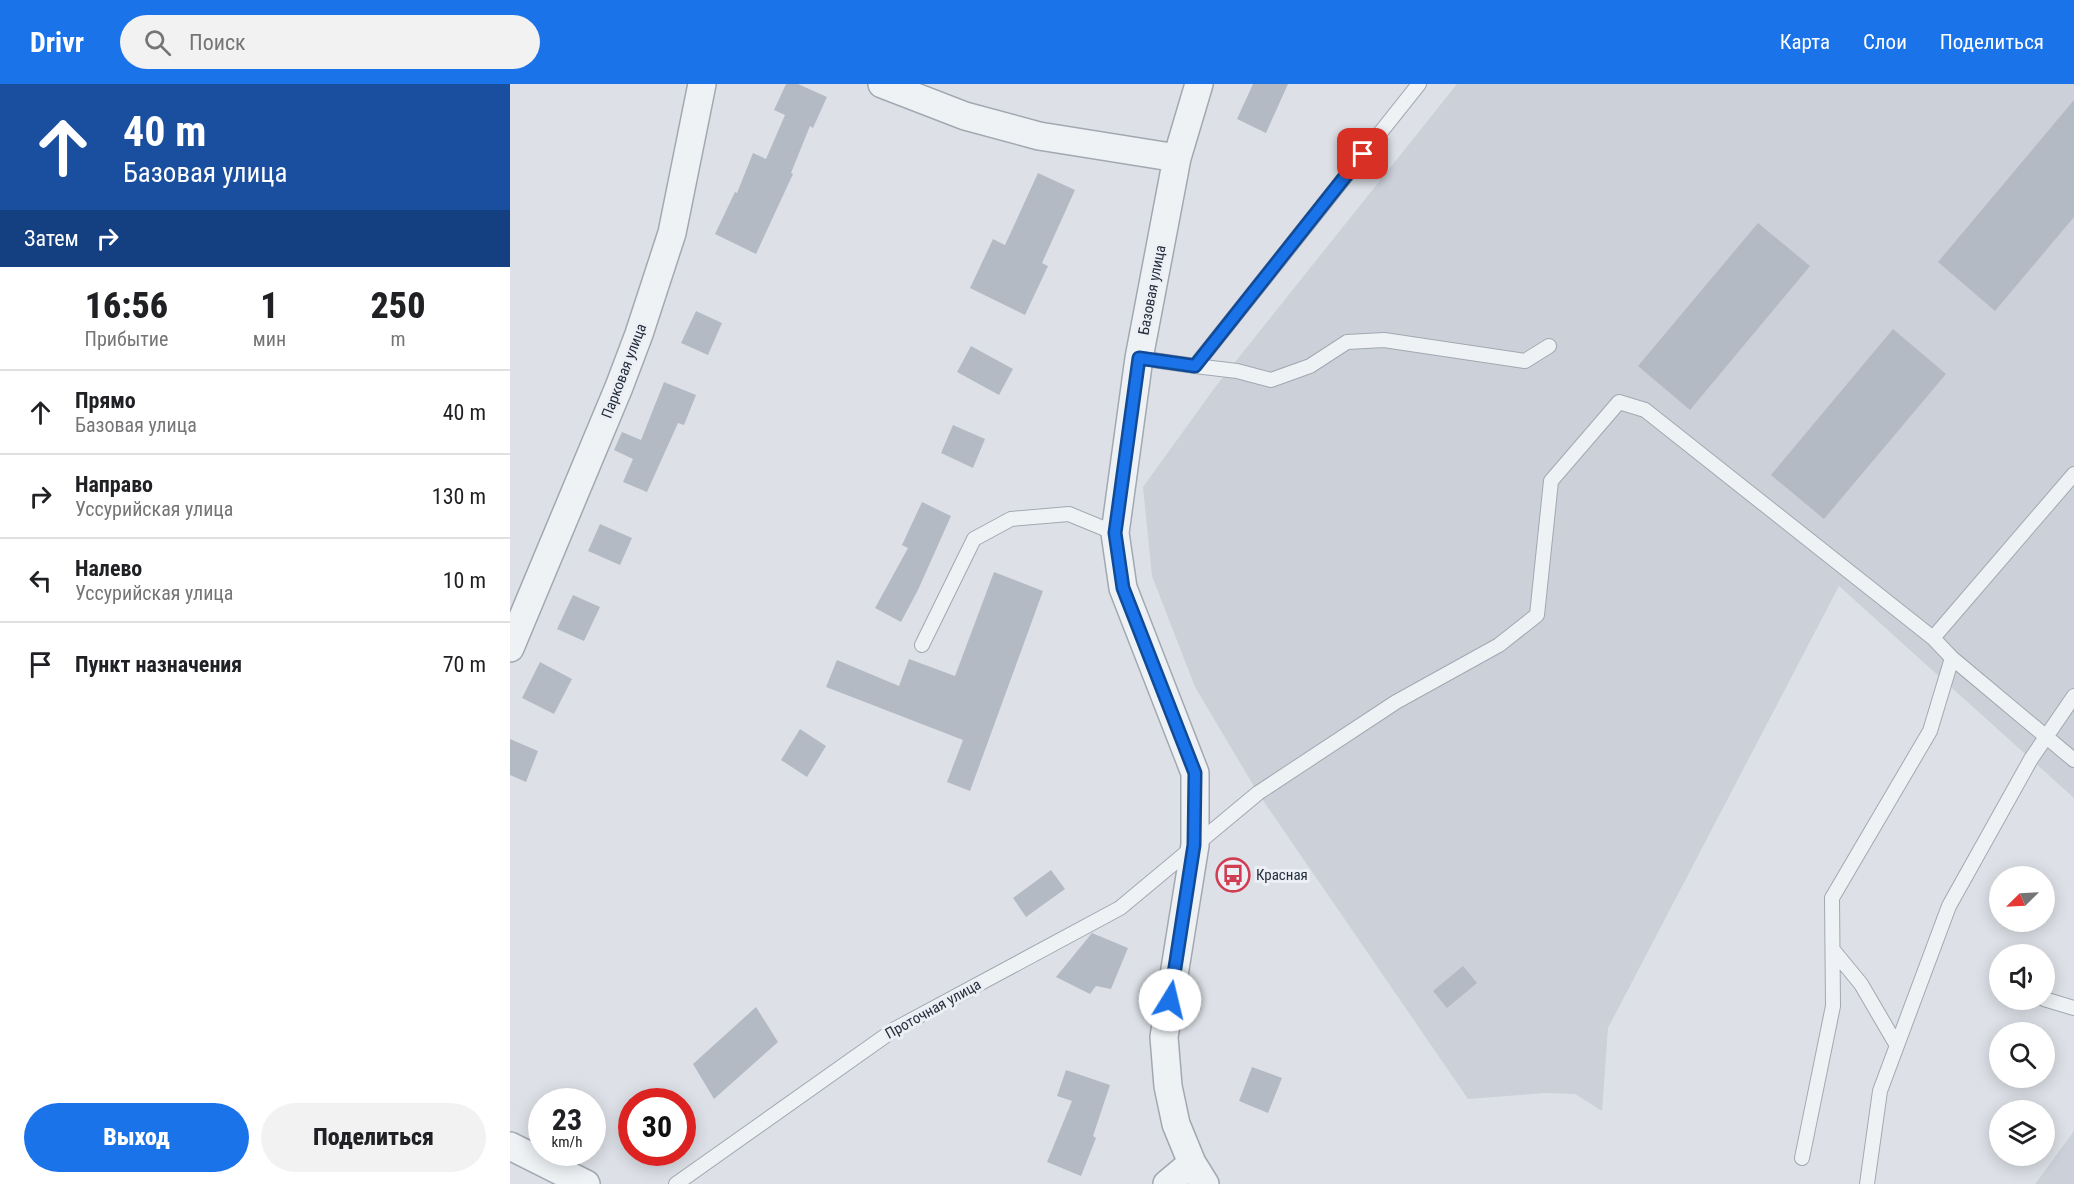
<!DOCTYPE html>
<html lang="ru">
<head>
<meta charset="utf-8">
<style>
	:root { --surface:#fff; --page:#f2f2f2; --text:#202124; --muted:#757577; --line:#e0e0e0; --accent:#1a73e8 }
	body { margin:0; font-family:"Roboto Condensed",sans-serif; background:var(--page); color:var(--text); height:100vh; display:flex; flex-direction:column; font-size:22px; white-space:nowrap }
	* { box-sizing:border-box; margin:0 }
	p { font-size:20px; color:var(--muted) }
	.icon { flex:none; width:33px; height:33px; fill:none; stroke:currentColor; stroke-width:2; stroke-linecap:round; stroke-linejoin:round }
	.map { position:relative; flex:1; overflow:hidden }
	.side { display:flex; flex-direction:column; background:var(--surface); width:510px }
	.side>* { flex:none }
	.hud { background:#1a4fa0; color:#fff; overflow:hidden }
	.needle { width:39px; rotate:246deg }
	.fabs { position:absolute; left:1479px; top:782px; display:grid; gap:12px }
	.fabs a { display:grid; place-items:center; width:66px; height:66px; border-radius:50%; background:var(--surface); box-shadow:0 3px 15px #0003; font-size:30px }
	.speed { position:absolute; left:18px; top:1004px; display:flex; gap:12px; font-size:30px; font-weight:700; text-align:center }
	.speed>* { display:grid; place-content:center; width:78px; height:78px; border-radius:50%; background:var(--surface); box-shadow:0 3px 15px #0003; line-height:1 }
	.speed small { font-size:15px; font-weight:400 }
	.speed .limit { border:9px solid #d22; background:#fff; color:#111 }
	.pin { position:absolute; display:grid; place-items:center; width:51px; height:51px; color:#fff; margin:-26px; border-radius:12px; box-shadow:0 3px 9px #0006 }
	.me { position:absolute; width:66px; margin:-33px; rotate:9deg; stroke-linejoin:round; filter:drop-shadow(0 0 4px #0008) }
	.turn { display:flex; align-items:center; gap:21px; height:126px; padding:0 24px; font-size:27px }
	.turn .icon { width:78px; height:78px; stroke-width:2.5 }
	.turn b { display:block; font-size:42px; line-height:51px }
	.then { display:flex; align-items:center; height:57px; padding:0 24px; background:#0003; gap:12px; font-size:22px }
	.eta { display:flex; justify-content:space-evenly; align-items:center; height:102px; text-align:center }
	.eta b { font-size:36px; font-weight:800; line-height:42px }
	.button { display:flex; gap:12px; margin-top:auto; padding:12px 24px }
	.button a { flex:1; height:69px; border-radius:36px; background:var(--accent); color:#fff; font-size:24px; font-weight:800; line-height:69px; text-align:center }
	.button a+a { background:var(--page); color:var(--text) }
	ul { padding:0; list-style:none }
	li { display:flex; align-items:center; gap:18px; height:84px; padding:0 24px; border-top:2px solid var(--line) }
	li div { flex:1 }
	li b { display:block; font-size:22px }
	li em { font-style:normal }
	header { display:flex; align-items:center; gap:36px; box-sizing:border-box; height:84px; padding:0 30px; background:var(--accent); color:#fff }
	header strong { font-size:28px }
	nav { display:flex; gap:33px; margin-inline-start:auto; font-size:21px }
	.search { width:420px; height:54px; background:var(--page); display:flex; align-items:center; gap:15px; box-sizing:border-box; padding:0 21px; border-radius:33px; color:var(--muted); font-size:22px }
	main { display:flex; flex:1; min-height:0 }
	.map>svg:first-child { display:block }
</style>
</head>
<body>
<header>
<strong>Drivr</strong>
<div class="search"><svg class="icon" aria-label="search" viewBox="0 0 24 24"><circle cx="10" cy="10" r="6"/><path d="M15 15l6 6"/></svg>Поиск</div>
<nav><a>Карта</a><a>Слои</a><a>Поделиться</a></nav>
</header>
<main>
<section class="side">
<div class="hud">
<div class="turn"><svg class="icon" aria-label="ahead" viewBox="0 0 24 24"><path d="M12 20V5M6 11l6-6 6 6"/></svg><div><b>40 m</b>Базовая улица</div></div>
<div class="then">Затем<svg class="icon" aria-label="right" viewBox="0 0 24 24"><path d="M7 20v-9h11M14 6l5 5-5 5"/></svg></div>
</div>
<div class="eta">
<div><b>16:56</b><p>Прибытие</p></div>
<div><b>1</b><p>мин</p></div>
<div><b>250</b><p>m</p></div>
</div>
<ul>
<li><svg class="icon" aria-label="ahead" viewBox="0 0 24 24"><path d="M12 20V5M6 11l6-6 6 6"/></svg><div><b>Прямо</b><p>Базовая улица</p></div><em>40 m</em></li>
<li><svg class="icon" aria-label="right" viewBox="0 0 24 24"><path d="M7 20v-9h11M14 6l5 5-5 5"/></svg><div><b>Направо</b><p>Уссурийская улица</p></div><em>130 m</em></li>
<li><svg class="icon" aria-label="left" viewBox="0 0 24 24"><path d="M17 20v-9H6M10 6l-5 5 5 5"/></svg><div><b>Налево</b><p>Уссурийская улица</p></div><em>10 m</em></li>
<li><svg class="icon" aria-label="arrive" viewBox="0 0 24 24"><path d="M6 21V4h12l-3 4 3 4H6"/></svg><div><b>Пункт назначения</b></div><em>70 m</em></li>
</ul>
<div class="button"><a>Выход</a><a>Поделиться</a></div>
</section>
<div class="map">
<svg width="1564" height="1100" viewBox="0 0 1564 1100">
	<rect width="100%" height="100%" fill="#dde1e7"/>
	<path fill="#cbd0d9" d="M947,0h617v714l-235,-212 -231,442 -6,83 -27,-17 -30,-1 -77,6 -210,-306 -63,-106 -43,-111 -9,-89 73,-101z
		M1564,1047v53h-39z"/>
	<path fill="#b4bac4" d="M276,0h12l29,13 -14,31 -3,-2 -19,47 2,1 -37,80 -41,-20 20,-42 2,1 16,-40 13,6 19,-44 -11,-5z
		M743,0h35l-22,49 -29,-14z
		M1564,16v117l-79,94 -57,-49z
		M528,89l37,17 -33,73 6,3 -23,49 -55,-27 23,-49 12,6z
		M1248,139l52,43 -120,144 -52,-44z
		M186,227l26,12 -14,32 -27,-12z
		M1383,245l53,45 -122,145 -53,-44z
		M461,262l42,23 -14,26 -42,-23z
		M154,298l32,13 -12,30 -6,-2 -31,69 -24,-10 10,-23 -19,-9 8,-18 19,8z
		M443,341l32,14 -12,29 -32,-15z
		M412,418l29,14 -33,74 -17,32 -26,-14 33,-60 -6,-3z
		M90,440l32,14 -12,27 -32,-14z
		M484,488l49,19 -73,200 -23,-9 16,-42 -137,-53 11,-27 62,26 10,-27 46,17z
		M63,511l27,12 -16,34 -27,-12z
		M30,578l32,17 -18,35 -32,-16z
		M290,645l26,17 -19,31 -26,-17z
		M0,655l28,12 -12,31 -16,-7z
		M541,786l14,19 -39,28 -13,-19z
		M582,849l36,15 -17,41 -15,-3 -6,8 -34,-17z
		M953,882l14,17 -30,25 -14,-17z
		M246,923l22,35 -64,57 -21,-35z
		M742,983l30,11 -14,35 -29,-12z
		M556,986l44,15 -17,51 3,2 -15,38 -34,-14 25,-61 -15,-5z"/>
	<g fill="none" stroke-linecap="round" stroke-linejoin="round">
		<g stroke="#a2a8b1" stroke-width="16">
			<path id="lane" d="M629,274l56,8 224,-282
				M685,282l42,5 34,9 39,-14 37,-24 37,-2 141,21 24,-15
				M412,561l52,-106 37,-20 58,-5 46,19
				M1442,574l122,102
				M1323,866l28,34 35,60
				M1534,915l30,9
				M1292,1074l31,-152 -1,-108 98,-167 22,-73 -19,-20
				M166,1100l219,-155 225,-121 138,-115 138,-91 103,-57 38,-30 14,-134 68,-79 26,8 288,228 141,-164
				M1357,1100l13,-93 69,-185 82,-147 43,-63"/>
		</g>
		<g stroke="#a2a8b1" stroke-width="30">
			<path id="street" d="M372,0l83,32 74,20 138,22
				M689,0l-22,74 -38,200 -24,175 8,55 72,185v72l-31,192 4,49 8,38 16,39 13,21
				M0,564l109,-261 20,-53 33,-101 30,-149
				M0,1062l76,38
				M657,1100l25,-21"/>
		</g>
		<use href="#lane" stroke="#eff2f5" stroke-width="14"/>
		<use href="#street" stroke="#eff2f5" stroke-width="27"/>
	</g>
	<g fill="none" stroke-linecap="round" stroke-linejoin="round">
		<g stroke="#114b97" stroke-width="15">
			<path id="route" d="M660,916l24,-155 1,-72 -72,-185 -8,-55 24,-175 56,8 168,-212"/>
		</g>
		<use href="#route" stroke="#1a73e8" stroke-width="10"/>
	</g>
	<defs>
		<g id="bus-ring" transform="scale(1.725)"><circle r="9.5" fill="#ecf0f5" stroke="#d13d53" stroke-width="1.5"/><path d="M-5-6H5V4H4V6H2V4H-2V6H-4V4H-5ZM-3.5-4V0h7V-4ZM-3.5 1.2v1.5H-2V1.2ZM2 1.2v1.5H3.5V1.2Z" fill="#d13d53"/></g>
	</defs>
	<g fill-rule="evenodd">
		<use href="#bus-ring" x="723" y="791"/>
	</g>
	<g text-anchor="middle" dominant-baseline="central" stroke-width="6" stroke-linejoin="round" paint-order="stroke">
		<g font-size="15" fill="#262f3e" stroke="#ecf0f5">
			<text transform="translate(642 206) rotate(-79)">Базовая улица</text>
			<text transform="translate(114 287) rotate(-69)">Парковая улица</text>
			<text transform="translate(423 925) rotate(-29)">Проточная улица</text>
		</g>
		<g font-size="15" fill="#262f3e" stroke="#ecf0f5" text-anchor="start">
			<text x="746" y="791">Красная</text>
		</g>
	</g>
</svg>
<div class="fabs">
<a><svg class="needle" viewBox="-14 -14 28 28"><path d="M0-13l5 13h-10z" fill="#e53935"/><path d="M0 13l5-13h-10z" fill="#757577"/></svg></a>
<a><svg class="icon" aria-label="sound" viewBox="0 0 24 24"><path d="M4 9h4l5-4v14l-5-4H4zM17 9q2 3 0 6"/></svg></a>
<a><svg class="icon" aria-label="search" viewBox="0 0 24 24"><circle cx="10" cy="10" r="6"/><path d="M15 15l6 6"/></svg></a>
<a><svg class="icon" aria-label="layers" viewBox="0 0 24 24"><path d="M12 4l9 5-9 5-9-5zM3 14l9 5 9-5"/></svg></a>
</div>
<div class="speed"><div>23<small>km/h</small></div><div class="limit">30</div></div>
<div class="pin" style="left:853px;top:70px;background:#d93025"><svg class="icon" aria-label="arrive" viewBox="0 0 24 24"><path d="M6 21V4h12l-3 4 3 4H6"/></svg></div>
<svg class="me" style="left:660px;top:916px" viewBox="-20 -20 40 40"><circle r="19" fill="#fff"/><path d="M0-13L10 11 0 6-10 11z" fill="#1a73e8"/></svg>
</div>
</main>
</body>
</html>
